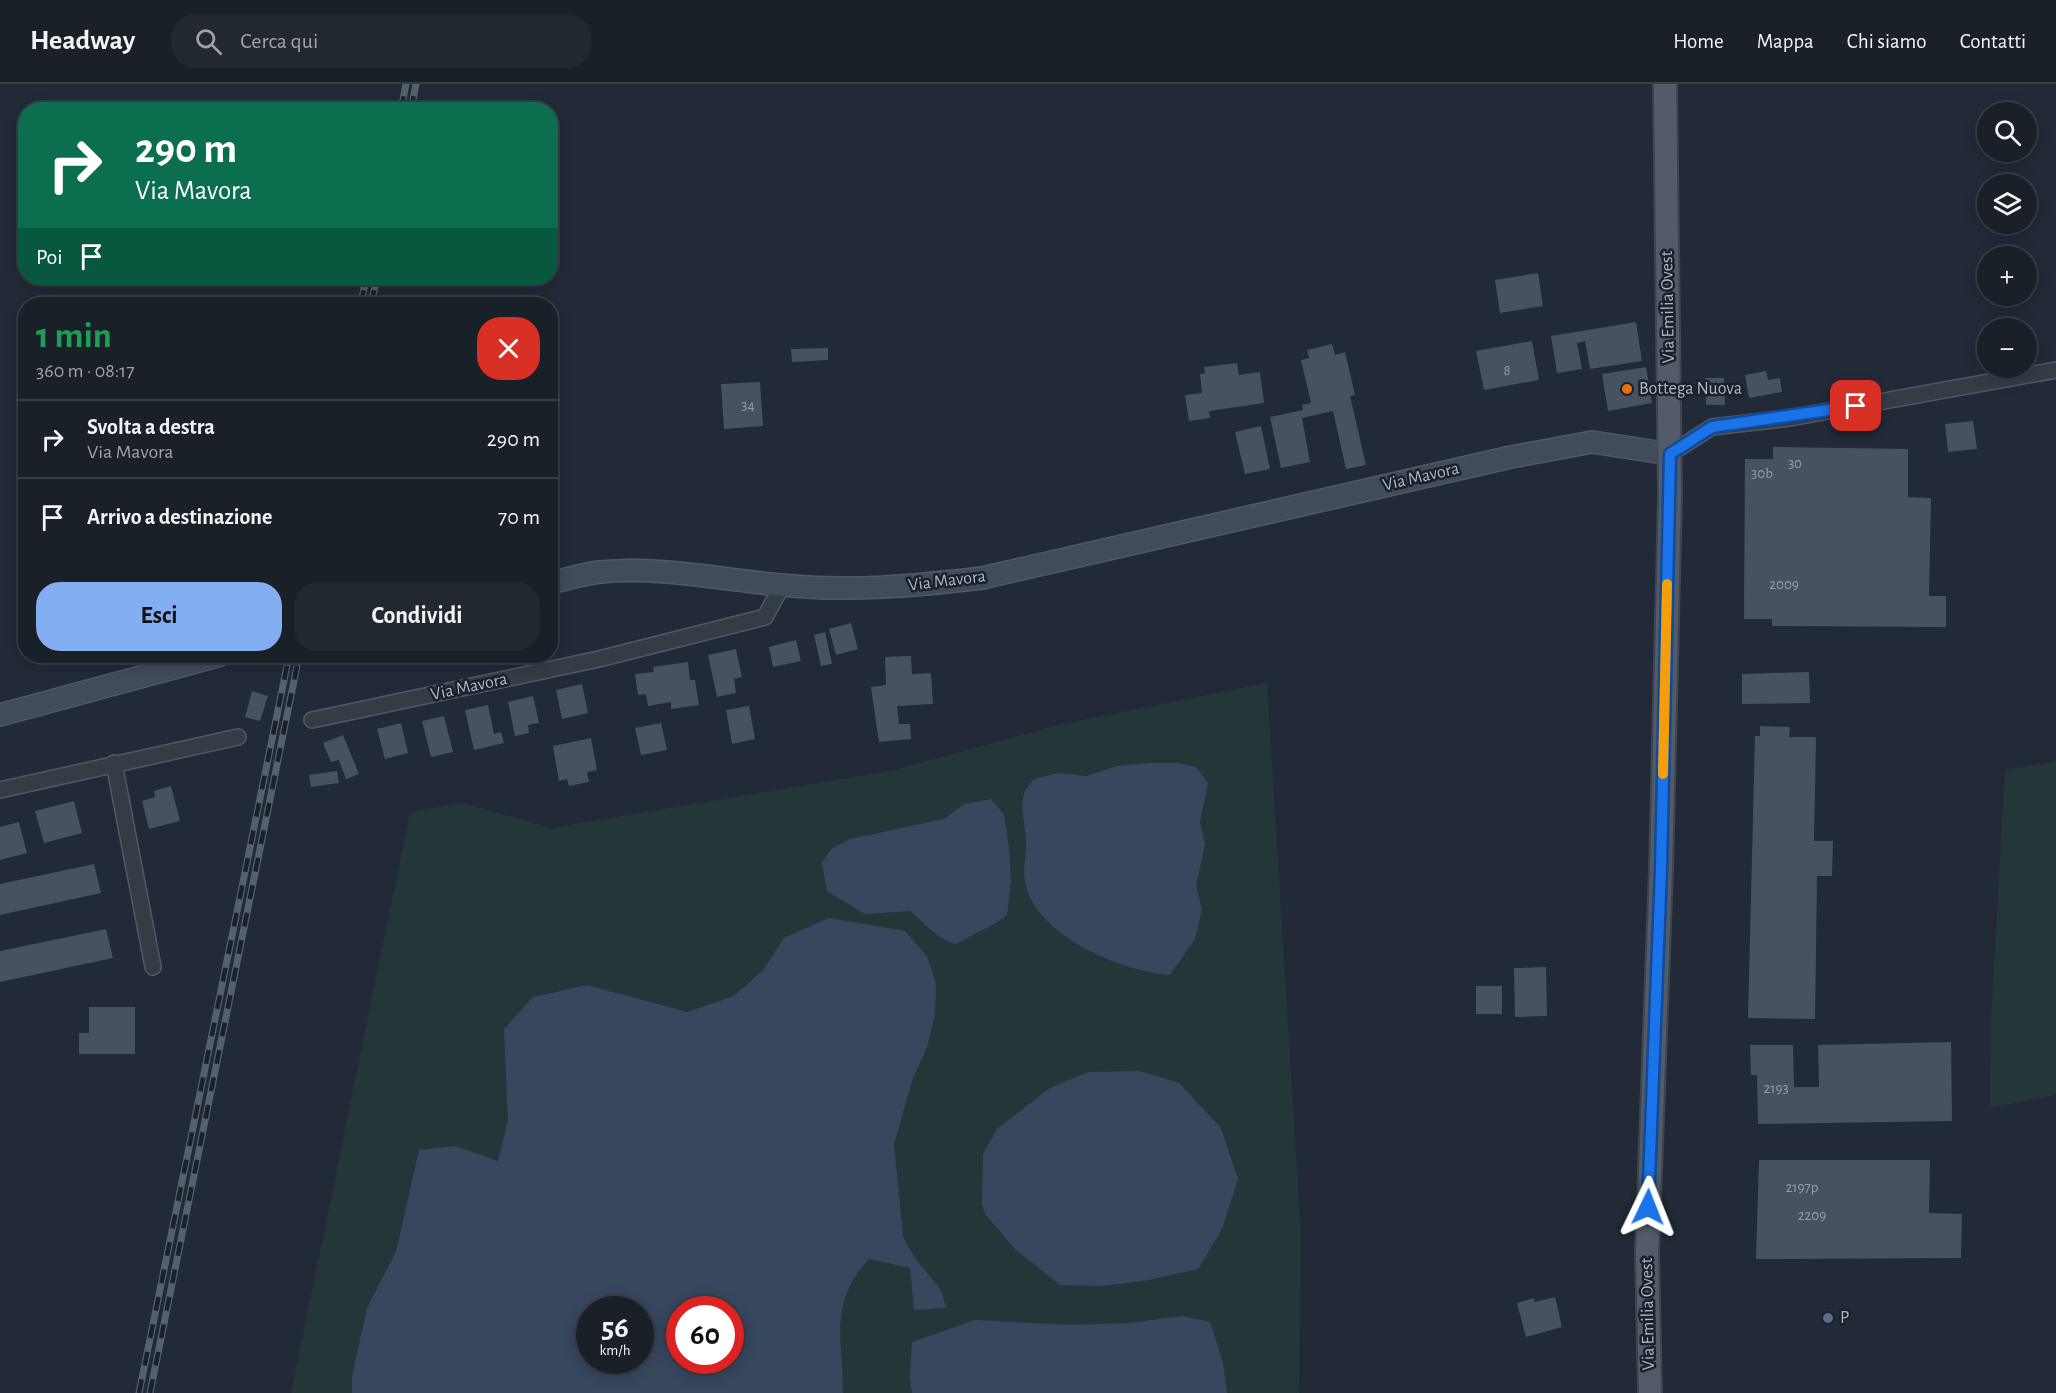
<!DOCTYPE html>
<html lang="it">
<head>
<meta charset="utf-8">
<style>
	:root { --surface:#192028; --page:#222830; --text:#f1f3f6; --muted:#9fa3a8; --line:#373e45; --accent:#84aef2 }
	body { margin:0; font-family:"Alegreya Sans",sans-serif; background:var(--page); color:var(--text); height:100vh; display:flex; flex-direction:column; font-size:22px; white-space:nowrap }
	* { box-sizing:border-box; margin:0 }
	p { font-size:20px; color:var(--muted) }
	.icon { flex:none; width:33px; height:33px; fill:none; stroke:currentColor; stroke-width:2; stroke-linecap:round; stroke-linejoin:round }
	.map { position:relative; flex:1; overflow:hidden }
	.drawer { position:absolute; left:18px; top:213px; width:540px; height:366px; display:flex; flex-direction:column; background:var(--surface); border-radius:24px; box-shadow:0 3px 15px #0003,0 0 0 2px var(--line) }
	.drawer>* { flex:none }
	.hud { position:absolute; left:18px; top:18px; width:540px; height:183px; border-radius:24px; box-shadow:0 3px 15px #0003,0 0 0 2px var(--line); background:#0b6e4f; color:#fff; overflow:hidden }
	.buttons { position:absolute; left:1977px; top:18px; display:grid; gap:12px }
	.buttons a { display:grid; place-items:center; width:60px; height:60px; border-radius:50%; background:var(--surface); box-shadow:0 3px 15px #0003,0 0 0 2px var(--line); font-size:30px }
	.speed { position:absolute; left:576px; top:1212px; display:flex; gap:12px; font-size:30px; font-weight:700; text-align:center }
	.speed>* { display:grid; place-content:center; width:78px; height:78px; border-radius:50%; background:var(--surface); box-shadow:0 3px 15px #0003,0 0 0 2px var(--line); line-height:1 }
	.speed small { font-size:15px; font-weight:400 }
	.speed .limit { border:9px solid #d22; background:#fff; color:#111 }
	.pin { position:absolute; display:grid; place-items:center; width:51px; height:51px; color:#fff; margin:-26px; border-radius:12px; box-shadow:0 3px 9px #0006 }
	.me { position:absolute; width:66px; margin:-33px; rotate:2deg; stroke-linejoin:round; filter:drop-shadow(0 0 4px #0008) }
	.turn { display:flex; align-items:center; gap:21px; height:126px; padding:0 18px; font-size:27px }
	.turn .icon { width:78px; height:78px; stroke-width:2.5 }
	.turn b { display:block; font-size:42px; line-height:51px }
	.then { display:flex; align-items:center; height:57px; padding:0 18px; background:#0003; gap:12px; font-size:22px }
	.round { display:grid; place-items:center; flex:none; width:63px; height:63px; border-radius:24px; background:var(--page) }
	.head { display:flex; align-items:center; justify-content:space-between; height:102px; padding:0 18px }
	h1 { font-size:36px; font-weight:700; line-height:45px; color:#1e9e55 }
	.cta { display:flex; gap:12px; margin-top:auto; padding:12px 18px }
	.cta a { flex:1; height:69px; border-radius:24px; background:var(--accent); color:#111; font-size:24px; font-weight:700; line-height:69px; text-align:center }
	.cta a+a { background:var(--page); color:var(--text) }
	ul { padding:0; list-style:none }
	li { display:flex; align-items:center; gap:18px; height:78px; padding:0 18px; border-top:2px solid var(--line) }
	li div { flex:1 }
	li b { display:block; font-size:22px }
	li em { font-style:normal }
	header { display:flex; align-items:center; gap:36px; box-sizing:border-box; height:84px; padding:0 30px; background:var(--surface); border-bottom:2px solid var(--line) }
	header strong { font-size:28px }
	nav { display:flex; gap:33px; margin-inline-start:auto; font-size:21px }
	.search { width:420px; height:54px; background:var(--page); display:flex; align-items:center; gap:15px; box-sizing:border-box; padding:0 21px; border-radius:24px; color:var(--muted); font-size:22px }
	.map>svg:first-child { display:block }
</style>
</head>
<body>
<header>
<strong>Headway</strong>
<div class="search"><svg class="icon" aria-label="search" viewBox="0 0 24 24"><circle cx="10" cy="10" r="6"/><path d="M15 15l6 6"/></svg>Cerca qui</div>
<nav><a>Home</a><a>Mappa</a><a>Chi siamo</a><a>Contatti</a></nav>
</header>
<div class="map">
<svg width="2056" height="1309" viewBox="0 0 2056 1309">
	<rect width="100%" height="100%" fill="#212a36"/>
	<path fill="#243738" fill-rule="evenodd" d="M1267,599l34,553 -2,157h-1008l119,-581 53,-9 88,25 344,-58 163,-45zM590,1226h50v50h-50zM680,1226h50v50h-50z
		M2056,677v334l-66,13 1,-87 14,-251z"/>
	<path fill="#37475e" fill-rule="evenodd" d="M1150,679h28l18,4 12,16 -8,39 5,22 -9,42 6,24 -7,29 -25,36c-48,-4 -126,-36 -143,-85 -6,-18 0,-33 -1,-50 -1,-13 -6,-34 -2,-46 1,-5 7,-11 10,-15l24,-6 29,3 30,-10z
		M991,715l13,16 5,32 2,34 -4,34c-15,13 -34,18 -51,29 -21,-6 -28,-19 -46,-33l-45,3 -38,-23 -5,-28 9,-14 19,-10 94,-20 20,-15z
		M829,834l76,13 22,25 9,28 -1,30 -8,33 -14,31 -19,66 9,93 12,21 26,32 5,18 -32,2 -4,-42 -41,-9c-41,44 -26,80 -26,134h-491v-16l15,-69 29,-56 23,-102 36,-4 43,15 10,-40 -4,-92 29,-32 54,-12 100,27 47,-16 29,-26 21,-32zM590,1226h50v50h-50zM680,1226h50v50h-50z
		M1140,987l39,12 42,45 17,51 -16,50 -24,40 -49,11 -47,6 -42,-1 -44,-35 -30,-35 -4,-10 1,-51 14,-25 53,-41 38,-16z
		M1183,1232l27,6 13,41 4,30h-315l-2,-15 2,-36 63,-22 94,5 60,-2z"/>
	<path fill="#475160" d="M1538,189l5,33 -43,7 -5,-33z
		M1636,238l6,39 -52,8 -5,-28 -8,2 5,26 -25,4 -6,-37z
		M1532,257l7,39 -55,10 -8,-39z
		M1332,260l3,11 10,-3 10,43 -5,1 16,69 -20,4 -13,-58 -31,7 8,44 -29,6 -11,-51 33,-7 -1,-5 9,-2 -10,-43 8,-2 -2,-8z
		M828,264v12l-36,2 -1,-13z
		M1237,279l2,12 21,-3 4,31 -55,8 1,7 -21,3 -4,-26 17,-2 -2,-19 5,-1 -1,-6z
		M1646,283l6,36 -44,8 -6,-37z
		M1766,287l2,9 12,-2 2,14 -33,6 -4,-23z
		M1705,294h19l1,27h-19z
		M760,298l3,44 -39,3 -3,-45z
		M1973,337l4,28 -29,3 -3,-28z
		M1261,342l9,43 -25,5 -10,-42z
		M1773,363l135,2v48l23,1 -2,98h17v31l-174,-1v-7h-28l1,-160h28z
		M851,539l7,26 -22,6 -7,-26z
		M825,548l7,32 -11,2 -7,-31z
		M796,556l5,21 -28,6 -4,-20z
		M736,565l6,28 -8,2 2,14 -19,4 -9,-42z
		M911,572l1,18 19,-1 2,31 -36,2 2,18h11l1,15 -32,3 -8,-55 15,-2 -1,-28z
		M688,578l2,18h5l4,25 -28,4v-7l-23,4 -2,-12 -8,1 -3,-21 19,-2 -1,-5z
		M1809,588l1,31 -68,1v-30z
		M582,600l6,29 -26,6 -6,-29z
		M252,607l16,5 -8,25 -15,-4z
		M533,612l6,27 -11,2 1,8 -14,3 -7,-34z
		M488,621l6,29 7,-2 3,11 -30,7 -9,-40z
		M749,622l6,33 -23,5 -6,-34z
		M444,632l9,36 -22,5 -9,-36z
		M401,639l7,30 -23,6 -8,-30z
		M661,639l6,27 -26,5 -6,-27z
		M1760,642l30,1 -1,10h27l-2,104h19l-1,35h-15l-2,143 -67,-1 7,-282h5z
		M343,651l16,39 -13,5 -7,-19 -8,2 -8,-19z
		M591,654l6,32 -10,2 2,10 -20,4 -2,-7 -8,2 -6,-35z
		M337,687l2,12 -28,4 -2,-12z
		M171,702l9,35 -31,8 -7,-28 13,-4 -1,-6z
		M74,717l8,32 -38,10 -9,-32z
		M19,738l8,31 -27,7v-33z
		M94,780l7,29 -101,22v-31z
		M106,845l7,29 -113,24v-31z
		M1546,883l1,49 -32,1 -1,-49z
		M1476,902h26v28h-26z
		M89,923h46v47h-56v-21h10z
		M1951,958l1,79 -194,3 -1,-49h-6l-1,-30h43l1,42h25l-1,-42z
		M1759,1076h171l-1,53 33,1 -1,44 -205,1z
		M1555,1213l7,30 -36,10 -9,-34 17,-5 1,4z"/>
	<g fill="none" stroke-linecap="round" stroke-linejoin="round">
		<g stroke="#525964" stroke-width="18">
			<path id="street" d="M1670,370l42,-27 78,-9 266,-48
				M312,636l287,-61 166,-42 17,-31
				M114,679l39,204
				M0,706l238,-53"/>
		</g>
		<g stroke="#525964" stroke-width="24">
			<path id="secondary" d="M550,499c17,-4 33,-9 50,-11 59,-6 123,8 181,13 68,7 134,1 201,-7l529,-121 81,-15 78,12
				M0,631l218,-59"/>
		</g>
		<g stroke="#3e4550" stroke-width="26">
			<path id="primary" d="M1650,1309l-3,-140 14,-384 9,-374 -5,-411"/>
		</g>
		<use href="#street" stroke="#343c46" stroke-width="15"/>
		<use href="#secondary" stroke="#424b59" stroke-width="21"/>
		<use href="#primary" stroke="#525b67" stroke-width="22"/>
		<g stroke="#56606d" stroke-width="7">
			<path id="rail" d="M401,26l5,-26
				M411,26l5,-26
				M361,220l5,-26
				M371,220l6,-26
				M139,1309l150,-737
				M150,1309l149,-737"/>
		</g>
		<use href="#rail" stroke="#1a212b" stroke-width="4.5" stroke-dasharray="14" stroke-linecap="butt"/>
	</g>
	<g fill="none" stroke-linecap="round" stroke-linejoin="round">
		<g stroke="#114b97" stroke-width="15">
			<path id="route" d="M1648,1123l13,-338 9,-415 42,-27 144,-21"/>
		</g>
		<use href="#route" stroke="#1a73e8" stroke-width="10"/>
		<path stroke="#f59e0b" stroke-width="10" d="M1663,690l4,-190"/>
	</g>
	<circle fill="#e8710a" stroke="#1a212b" stroke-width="2" cx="1627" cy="305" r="6"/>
	<circle fill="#5c6f8a" stroke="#1a212b" stroke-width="2" cx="1828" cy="1234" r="6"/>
	<g text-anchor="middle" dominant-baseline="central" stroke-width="5" stroke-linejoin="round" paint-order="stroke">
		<g font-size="15" fill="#949daa">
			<text x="1507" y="286">8</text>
			<text x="748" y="321">34</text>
			<text x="1795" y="379">30</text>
			<text x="1762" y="389">30b</text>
			<text x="1784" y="500">2009</text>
			<text x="1776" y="1004">2193</text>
			<text x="1802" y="1103">2197p</text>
			<text x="1812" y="1131">2209</text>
		</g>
		<g font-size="18" fill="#aeb6c3" stroke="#1a212b">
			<text transform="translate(1668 223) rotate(-91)">Via Emilia Ovest</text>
			<text transform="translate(1421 393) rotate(-13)">Via Mavora</text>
			<text transform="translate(947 497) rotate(-7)">Via Mavora</text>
			<text transform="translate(469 603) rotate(-12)">Via Mavora</text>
			<text transform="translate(1648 1230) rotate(-91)">Via Emilia Ovest</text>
		</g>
		<g font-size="18" fill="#aeb6c3" stroke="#1a212b" text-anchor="start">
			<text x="1639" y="305">Bottega Nuova</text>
			<text x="1840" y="1234">P</text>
		</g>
	</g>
</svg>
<div class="buttons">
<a><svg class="icon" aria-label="search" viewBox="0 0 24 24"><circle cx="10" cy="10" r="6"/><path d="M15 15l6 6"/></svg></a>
<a><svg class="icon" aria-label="layers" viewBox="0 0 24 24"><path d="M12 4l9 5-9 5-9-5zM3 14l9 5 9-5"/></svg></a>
<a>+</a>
<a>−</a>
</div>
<div class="speed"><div>56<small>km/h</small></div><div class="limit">60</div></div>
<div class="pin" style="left:1856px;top:322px;background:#d93025"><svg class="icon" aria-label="arrive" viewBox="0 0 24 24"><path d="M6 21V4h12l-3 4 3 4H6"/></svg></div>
<svg class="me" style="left:1648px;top:1123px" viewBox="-20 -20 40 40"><path d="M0-17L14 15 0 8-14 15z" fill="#1a73e8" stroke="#fff" stroke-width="4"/></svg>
<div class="hud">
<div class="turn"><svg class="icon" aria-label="right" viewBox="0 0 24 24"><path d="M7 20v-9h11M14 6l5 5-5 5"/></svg><div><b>290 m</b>Via Mavora</div></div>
<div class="then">Poi<svg class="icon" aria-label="arrive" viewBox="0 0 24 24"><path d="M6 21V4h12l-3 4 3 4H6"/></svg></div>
</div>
<section class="drawer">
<div class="head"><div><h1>1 min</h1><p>360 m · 08:17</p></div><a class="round" style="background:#d93025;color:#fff"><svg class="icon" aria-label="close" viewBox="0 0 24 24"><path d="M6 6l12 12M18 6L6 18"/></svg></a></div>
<ul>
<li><svg class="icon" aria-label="right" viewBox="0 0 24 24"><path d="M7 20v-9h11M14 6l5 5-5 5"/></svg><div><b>Svolta a destra</b><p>Via Mavora</p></div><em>290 m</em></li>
<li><svg class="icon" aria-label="arrive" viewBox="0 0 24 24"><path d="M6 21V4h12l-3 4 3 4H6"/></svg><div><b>Arrivo a destinazione</b></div><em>70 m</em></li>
</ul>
<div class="cta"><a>Esci</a><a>Condividi</a></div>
</section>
</div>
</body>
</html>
